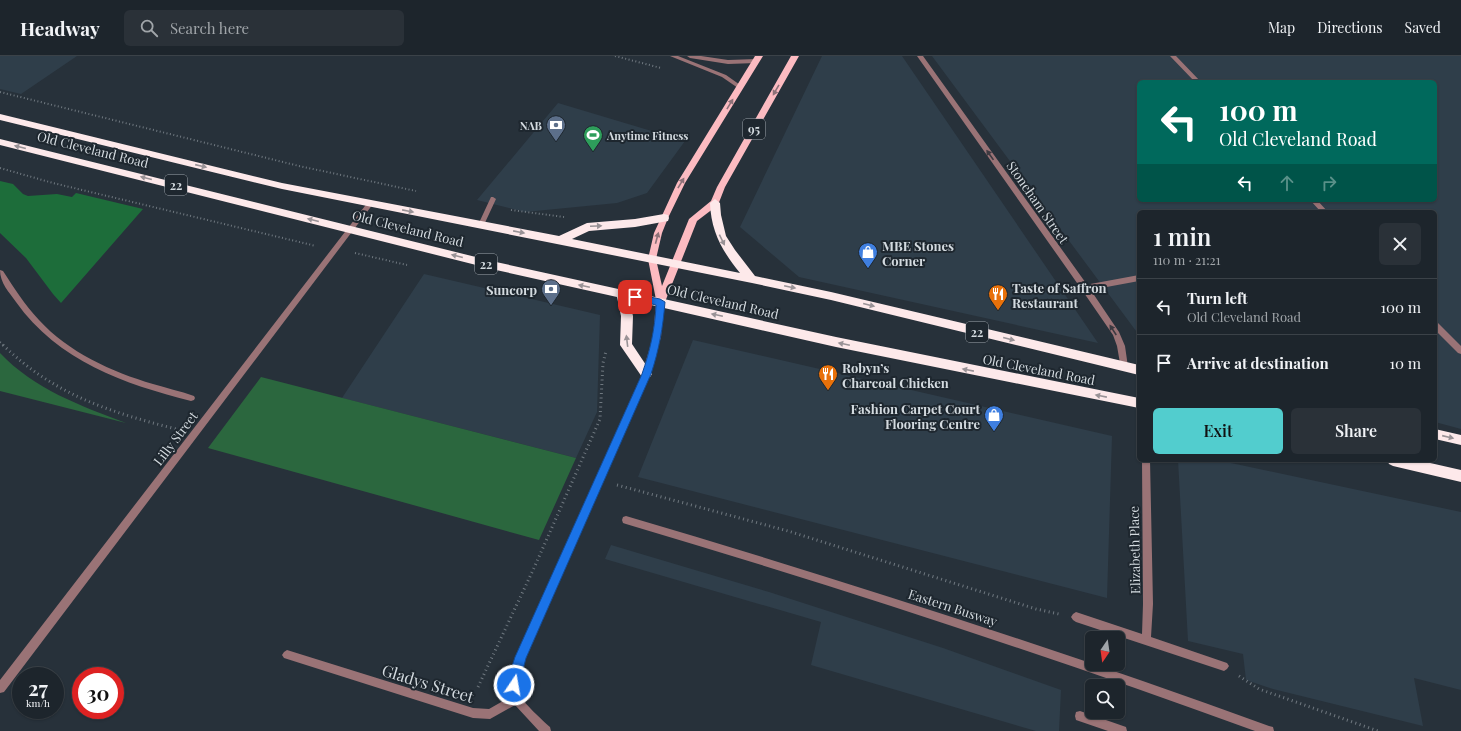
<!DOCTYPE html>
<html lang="en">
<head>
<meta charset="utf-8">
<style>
	:root { --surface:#1d252c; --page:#2a3138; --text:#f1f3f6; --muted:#a0a5a9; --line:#3b4248; --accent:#52cdce }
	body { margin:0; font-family:"Playfair Display",serif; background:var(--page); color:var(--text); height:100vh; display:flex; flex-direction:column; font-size:15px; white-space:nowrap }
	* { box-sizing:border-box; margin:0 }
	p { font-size:13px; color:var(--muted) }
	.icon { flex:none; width:22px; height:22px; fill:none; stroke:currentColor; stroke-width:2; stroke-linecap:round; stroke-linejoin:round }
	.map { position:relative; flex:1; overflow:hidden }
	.drawer { position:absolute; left:1137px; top:154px; width:300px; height:252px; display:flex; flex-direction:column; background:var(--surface); border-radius:6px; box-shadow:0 1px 3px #0004,0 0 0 1px var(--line) }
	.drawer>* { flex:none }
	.guide { position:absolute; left:1137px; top:24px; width:300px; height:122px; border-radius:6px; box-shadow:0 1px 3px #0004,0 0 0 1px var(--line); background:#00695c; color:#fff; overflow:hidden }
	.needle { width:26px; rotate:193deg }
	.buttons { position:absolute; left:1085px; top:575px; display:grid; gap:8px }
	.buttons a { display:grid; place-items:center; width:40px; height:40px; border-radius:6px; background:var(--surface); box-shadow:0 1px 3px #0004,0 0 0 1px var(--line); font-size:20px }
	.speed { position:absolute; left:12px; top:611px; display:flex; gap:8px; font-size:20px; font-weight:700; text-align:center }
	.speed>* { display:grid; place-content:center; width:52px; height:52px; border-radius:50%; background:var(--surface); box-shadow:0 1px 3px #0004,0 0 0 1px var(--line); line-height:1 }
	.speed small { font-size:10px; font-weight:400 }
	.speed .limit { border:6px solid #d22; background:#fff; color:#111 }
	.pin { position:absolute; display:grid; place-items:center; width:34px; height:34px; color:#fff; margin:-17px; border-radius:8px; box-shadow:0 2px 6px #0006 }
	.me { position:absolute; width:44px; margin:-22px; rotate:12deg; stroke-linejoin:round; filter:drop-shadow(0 0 3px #0008) }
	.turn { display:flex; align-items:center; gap:14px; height:84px; padding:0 16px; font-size:18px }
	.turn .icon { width:52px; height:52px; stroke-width:2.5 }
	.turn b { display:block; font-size:28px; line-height:34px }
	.lanes { display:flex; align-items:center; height:38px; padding:0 16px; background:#0003; justify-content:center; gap:20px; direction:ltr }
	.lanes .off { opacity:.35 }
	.round { display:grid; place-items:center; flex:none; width:42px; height:42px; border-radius:6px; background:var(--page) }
	.summary { display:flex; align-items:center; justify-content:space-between; height:68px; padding:0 16px }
	h1 { font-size:24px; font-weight:600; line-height:30px }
	.action { display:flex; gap:8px; margin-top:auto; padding:8px 16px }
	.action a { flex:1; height:46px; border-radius:6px; background:var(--accent); color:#111; font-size:16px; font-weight:600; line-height:46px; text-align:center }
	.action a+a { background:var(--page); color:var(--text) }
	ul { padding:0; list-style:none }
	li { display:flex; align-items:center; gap:12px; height:56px; padding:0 16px; border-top:1px solid var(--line) }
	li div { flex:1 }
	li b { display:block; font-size:15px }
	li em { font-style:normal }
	header { display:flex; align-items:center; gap:24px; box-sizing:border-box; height:56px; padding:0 20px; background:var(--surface); border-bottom:1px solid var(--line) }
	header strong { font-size:19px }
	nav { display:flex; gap:22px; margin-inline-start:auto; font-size:14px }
	.search { width:280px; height:36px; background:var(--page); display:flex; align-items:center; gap:10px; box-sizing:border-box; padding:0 14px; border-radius:6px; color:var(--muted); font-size:15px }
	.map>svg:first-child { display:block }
</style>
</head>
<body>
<header>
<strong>Headway</strong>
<div class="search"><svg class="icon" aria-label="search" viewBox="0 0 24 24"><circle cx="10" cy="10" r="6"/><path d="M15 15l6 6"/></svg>Search here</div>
<nav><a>Map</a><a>Directions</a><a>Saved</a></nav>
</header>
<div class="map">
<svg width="1461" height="675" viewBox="0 0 1461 675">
	<rect width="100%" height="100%" fill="#27313a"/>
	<path fill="#2f3e4a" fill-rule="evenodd" d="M0,0h77l-56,38 -21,-5z
		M822,0h80l196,287 -299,-66 -59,-50z
		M932,0h529v373l-26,-7v-210h-296v123zM1139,26h296v118h-296z
		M558,47l127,38 -38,52 -30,10 -92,9 -48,-12z
		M424,218l176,41 -3,97 -21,46 -234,-60z
		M693,284l419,96 -5,162 -469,-121z
		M1178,404h39l244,52v178l-47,-12 9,48 -150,-37 -27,-9 -3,-26 -55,-13z
		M611,489l158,47 174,56 118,42 -2,41h-23l-225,-66 10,-43 -216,-63z"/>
	<path fill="#2b673e" d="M0,297c34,36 81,53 126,70l-126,-32z
		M261,321l315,81 -37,82 -331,-92z"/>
	<path fill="#1d6d3a" d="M0,125l13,3 10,10 5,2 29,-2 15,3 4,-4 67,16 -82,94 -8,-9 -27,-36 -26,-25z"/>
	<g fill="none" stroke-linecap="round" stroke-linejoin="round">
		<path stroke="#707980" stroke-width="2" stroke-dasharray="1 2.5" stroke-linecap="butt" d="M615,0l46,12
			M0,36l299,74 117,25
			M0,112l53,15 263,63
			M511,154l53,7
			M355,197l52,12
			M0,286l4,4"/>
		<path stroke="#707980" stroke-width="3" stroke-dasharray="1 3.5" stroke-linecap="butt" d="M3,289c50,49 106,67 173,84
			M617,429l171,46 248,78 23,5
			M1239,620l20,13 119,42
			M478,631l56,-119 66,-149 3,-56 3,-12"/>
		<path fill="#9a7376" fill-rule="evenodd" d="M491,141h2l3,2 -13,28h-4l-1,-2z
			M0,214l3,1c11,17 22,34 36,49 29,32 73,52 114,64 13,4 27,7 41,12l1,2 -1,2 -3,1c-67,-17 -133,-40 -175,-99 -7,-10 -16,-19 -16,-32z
			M1139,219v6l-54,10 -4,-3 4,-3z
			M1142,404h8l3,144 -2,33 76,26 2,3 -2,3 -3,2 -148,-49 -3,-2 -2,-3 2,-3 3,-2 66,22 1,-30z
			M626,460c217,64 431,133 643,210l4,1 1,4h-19c-208,-76 -417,-144 -629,-207l-3,-1 -1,-3 1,-3z
			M1080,655l46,16 1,4h-19l-32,-11 -1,-4 1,-4z"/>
		<path fill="#9a7376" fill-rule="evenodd" d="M670,0h8l48,19 17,12 -1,1h-4l-16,-11z
			M687,0h14l27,4 28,-1 3,2 -3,2 -28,1 -38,-6z
			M917,0h6l165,230 31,46 6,14 3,21 -1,2h-6l-4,-23 -4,-11 -31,-45z
			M1170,0h6l25,26h-6z
			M1310,144h7l11,12h-7z
			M368,146h2l3,2 -369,488 -4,1v-13z
			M660,243l4,3 -3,35 -11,37 -124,284c-4,10 -12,27 -7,37 4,7 24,26 31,32l1,4h-12l-24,-26 -25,14 -17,-1 -189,-60 -2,-3 2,-3 3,-2 186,58 16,1 21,-12 -2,-13 8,-27 126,-283 11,-37 3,-35z
			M1435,266l3,1 23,23v8l-3,-1 -23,-23z"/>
		<path fill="#fcbbc1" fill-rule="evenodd" d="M755,0h8l-78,127 -17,35 -6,15 -6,26 6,27 27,-67 22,-18 6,-14 74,-131h8l-74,131 -7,18 -21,16 -32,81 -2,3h-6l-9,-46 6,-26 23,-50z"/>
		<path fill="#fde9ea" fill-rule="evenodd" d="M0,58l282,69 277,53 28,-13 48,-4 29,-5 4,1 1,3 -1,3 -33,6 -46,4 -17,8 168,34c-18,-22 -29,-42 -30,-70l5,-4 5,4 1,12 5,21 9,14 20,26 76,16 308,73v10l-308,-75 -79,-17 -470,-94 -282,-69z
			M0,83l496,123 340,75 303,61v10l-303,-61 -207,-47 4,16 -1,28 20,30 -2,3 -4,2 -4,-2 -22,-32 1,-29 -4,-19 -121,-27 -496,-125z
			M1435,373l26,6v10l-26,-6z
			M1387,404h30l44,10v12l-68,-16 -4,-2z"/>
	</g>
	<defs><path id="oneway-solid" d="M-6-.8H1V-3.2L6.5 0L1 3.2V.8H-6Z"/></defs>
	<g fill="#8d7178">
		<use href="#oneway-solid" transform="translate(776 34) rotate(120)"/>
		<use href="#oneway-solid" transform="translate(730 48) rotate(-59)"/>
		<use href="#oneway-solid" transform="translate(681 127) rotate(-59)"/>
		<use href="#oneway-solid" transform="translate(657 182) rotate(-75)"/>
	</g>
	<g fill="#999296">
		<use href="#oneway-solid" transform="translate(20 91) rotate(-166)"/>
		<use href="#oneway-solid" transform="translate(201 110) rotate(13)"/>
		<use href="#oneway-solid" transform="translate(146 122) rotate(-166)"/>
		<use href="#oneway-solid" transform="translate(408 155) rotate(11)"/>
		<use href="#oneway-solid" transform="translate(313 164) rotate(-166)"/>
		<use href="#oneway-solid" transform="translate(596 170) rotate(-3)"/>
		<use href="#oneway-solid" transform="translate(519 176) rotate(11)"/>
		<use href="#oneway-solid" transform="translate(722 184) rotate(64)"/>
		<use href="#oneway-solid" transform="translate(457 200) rotate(-166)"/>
		<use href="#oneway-solid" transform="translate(584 230) rotate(-168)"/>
		<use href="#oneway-solid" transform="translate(790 231) rotate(12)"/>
		<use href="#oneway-solid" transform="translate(869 249) rotate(14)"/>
		<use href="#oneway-solid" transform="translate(717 259) rotate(-168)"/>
		<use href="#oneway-solid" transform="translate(1009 283) rotate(14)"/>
		<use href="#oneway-solid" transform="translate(627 285) rotate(-97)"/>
		<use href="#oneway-solid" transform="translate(844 288) rotate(-168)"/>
		<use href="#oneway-solid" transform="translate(968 314) rotate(-169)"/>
		<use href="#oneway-solid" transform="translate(1101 340) rotate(-169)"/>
		<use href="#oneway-solid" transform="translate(1448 381) rotate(13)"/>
	</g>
	<g fill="#3d3a41">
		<use href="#oneway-solid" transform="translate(990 99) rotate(-125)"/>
		<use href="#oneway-solid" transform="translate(1113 274) rotate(-123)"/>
	</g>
	<path fill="#1a73e8" stroke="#114b97" d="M632,238h3l25,5 5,3c-2,25 -6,48 -14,72l-125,284 -8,31 -4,2 -4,-2c-4,-10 2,-22 5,-32l127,-283c8,-23 13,-45 14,-69l-24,-6 -1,-2z"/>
	<defs>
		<g id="bank-pin" transform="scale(1)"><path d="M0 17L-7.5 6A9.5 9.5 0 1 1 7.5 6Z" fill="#5c6f8a" stroke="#1e272f"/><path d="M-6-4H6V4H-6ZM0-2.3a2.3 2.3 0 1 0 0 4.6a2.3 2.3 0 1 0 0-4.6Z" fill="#fff"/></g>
		<g id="stadium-pin" transform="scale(1)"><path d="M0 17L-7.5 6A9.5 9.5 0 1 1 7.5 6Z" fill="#2e9e5b" stroke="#1e272f"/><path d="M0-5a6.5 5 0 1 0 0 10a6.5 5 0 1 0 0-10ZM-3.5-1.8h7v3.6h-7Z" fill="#fff"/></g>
		<g id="shop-pin" transform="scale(1)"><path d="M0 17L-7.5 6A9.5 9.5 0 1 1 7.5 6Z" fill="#3f7fe0" stroke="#1e272f"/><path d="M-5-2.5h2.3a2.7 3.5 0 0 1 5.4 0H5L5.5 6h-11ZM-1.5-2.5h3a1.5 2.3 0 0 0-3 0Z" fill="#fff"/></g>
		<g id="restaurant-pin" transform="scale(1)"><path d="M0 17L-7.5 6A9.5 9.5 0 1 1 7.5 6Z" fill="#e8710a" stroke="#1e272f"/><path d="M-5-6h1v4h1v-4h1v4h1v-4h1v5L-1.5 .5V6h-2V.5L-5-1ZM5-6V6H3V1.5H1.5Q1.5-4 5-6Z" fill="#fff"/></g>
	</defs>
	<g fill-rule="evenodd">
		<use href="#bank-pin" x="556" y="69"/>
		<use href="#stadium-pin" x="593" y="79"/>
		<use href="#shop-pin" x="868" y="196"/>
		<use href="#bank-pin" x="551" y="233"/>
		<use href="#restaurant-pin" x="998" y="238"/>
		<use href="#restaurant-pin" x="828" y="318"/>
		<use href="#shop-pin" x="994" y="359"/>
	</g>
	<g text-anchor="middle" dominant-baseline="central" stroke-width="4" stroke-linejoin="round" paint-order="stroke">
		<g font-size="11" font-weight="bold" fill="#d3dadf" stroke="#1e272f" text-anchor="end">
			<text x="542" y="69">NAB</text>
			<text x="607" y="79" text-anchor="start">Anytime Fitness</text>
		</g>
		<g fill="#1e272f" stroke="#9da4aa" stroke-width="1">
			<rect x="743" y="63" width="22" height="20" rx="3"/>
			<rect x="165" y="119" width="22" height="20" rx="3"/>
			<rect x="475" y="198" width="22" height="20" rx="3"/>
			<rect x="966" y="266" width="22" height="20" rx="3"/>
		</g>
		<g font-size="12" font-weight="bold" fill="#d3dadf">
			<text x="754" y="73">95</text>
			<text x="176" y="129">22</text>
			<text x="486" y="208">22</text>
			<text x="977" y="276">22</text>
		</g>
		<g font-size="13" fill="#d3dadf" stroke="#1e272f">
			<text transform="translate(93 93) rotate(14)">Old Cleveland Road</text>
			<text transform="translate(1038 146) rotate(55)">Stoneham Street</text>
			<text transform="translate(408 172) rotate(14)">Old Cleveland Road</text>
			<text transform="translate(723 245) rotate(13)">Old Cleveland Road</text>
			<text transform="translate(1039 313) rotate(11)">Old Cleveland Road</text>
			<text transform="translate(175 382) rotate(-53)">Lilly Street</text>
			<text transform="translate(1134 494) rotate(-91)">Elizabeth Place</text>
			<text transform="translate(953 551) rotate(18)">Eastern Busway</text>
		</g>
		<g font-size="13" font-weight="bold" fill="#d3dadf" stroke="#1e272f" text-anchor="start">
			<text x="882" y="189">MBE Stones<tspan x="882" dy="15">Corner</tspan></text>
			<text x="1012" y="231">Taste of Saffron<tspan x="1012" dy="15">Restaurant</tspan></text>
			<text x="537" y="233" text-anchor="end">Suncorp</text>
			<text x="842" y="311">Robyn’s<tspan x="842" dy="15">Charcoal Chicken</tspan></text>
			<text x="980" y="352" text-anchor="end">Fashion Carpet Court<tspan x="980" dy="15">Flooring Centre</tspan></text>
		</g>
		<g font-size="16" fill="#d3dadf" stroke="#1e272f">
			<text transform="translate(428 627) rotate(17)">Gladys Street</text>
		</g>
	</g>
</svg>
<div class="buttons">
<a><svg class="needle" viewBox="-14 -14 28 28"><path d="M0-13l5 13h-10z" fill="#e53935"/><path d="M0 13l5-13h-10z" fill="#a0a5a9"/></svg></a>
<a><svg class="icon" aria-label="search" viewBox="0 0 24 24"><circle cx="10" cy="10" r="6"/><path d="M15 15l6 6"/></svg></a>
</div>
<div class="speed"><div>27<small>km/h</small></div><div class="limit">30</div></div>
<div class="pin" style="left:635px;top:241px;background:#d93025"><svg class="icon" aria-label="arrive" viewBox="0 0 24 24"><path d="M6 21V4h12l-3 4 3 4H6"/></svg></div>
<svg class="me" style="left:514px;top:629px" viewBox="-20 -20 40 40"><circle r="17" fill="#1a73e8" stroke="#fff" stroke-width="3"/><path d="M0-11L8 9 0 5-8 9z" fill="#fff"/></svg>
<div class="guide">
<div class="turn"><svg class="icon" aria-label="left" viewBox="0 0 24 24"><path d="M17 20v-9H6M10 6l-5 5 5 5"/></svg><div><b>100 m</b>Old Cleveland Road</div></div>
<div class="lanes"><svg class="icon" aria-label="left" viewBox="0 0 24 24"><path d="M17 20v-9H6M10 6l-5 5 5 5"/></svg><svg class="icon off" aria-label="ahead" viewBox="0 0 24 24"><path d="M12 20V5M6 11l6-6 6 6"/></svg><svg class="icon off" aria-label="right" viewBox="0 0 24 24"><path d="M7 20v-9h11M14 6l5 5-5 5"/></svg></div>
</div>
<section class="drawer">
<div class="summary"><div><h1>1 min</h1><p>110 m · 21:21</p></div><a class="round"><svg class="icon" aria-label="close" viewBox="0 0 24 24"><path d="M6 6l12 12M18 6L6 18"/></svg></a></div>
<ul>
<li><svg class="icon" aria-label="left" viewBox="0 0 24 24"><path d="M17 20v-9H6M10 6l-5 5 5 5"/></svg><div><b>Turn left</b><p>Old Cleveland Road</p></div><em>100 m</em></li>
<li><svg class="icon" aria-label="arrive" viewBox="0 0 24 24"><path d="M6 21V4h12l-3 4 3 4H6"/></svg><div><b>Arrive at destination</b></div><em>10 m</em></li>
</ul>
<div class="action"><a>Exit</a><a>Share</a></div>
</section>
</div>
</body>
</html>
